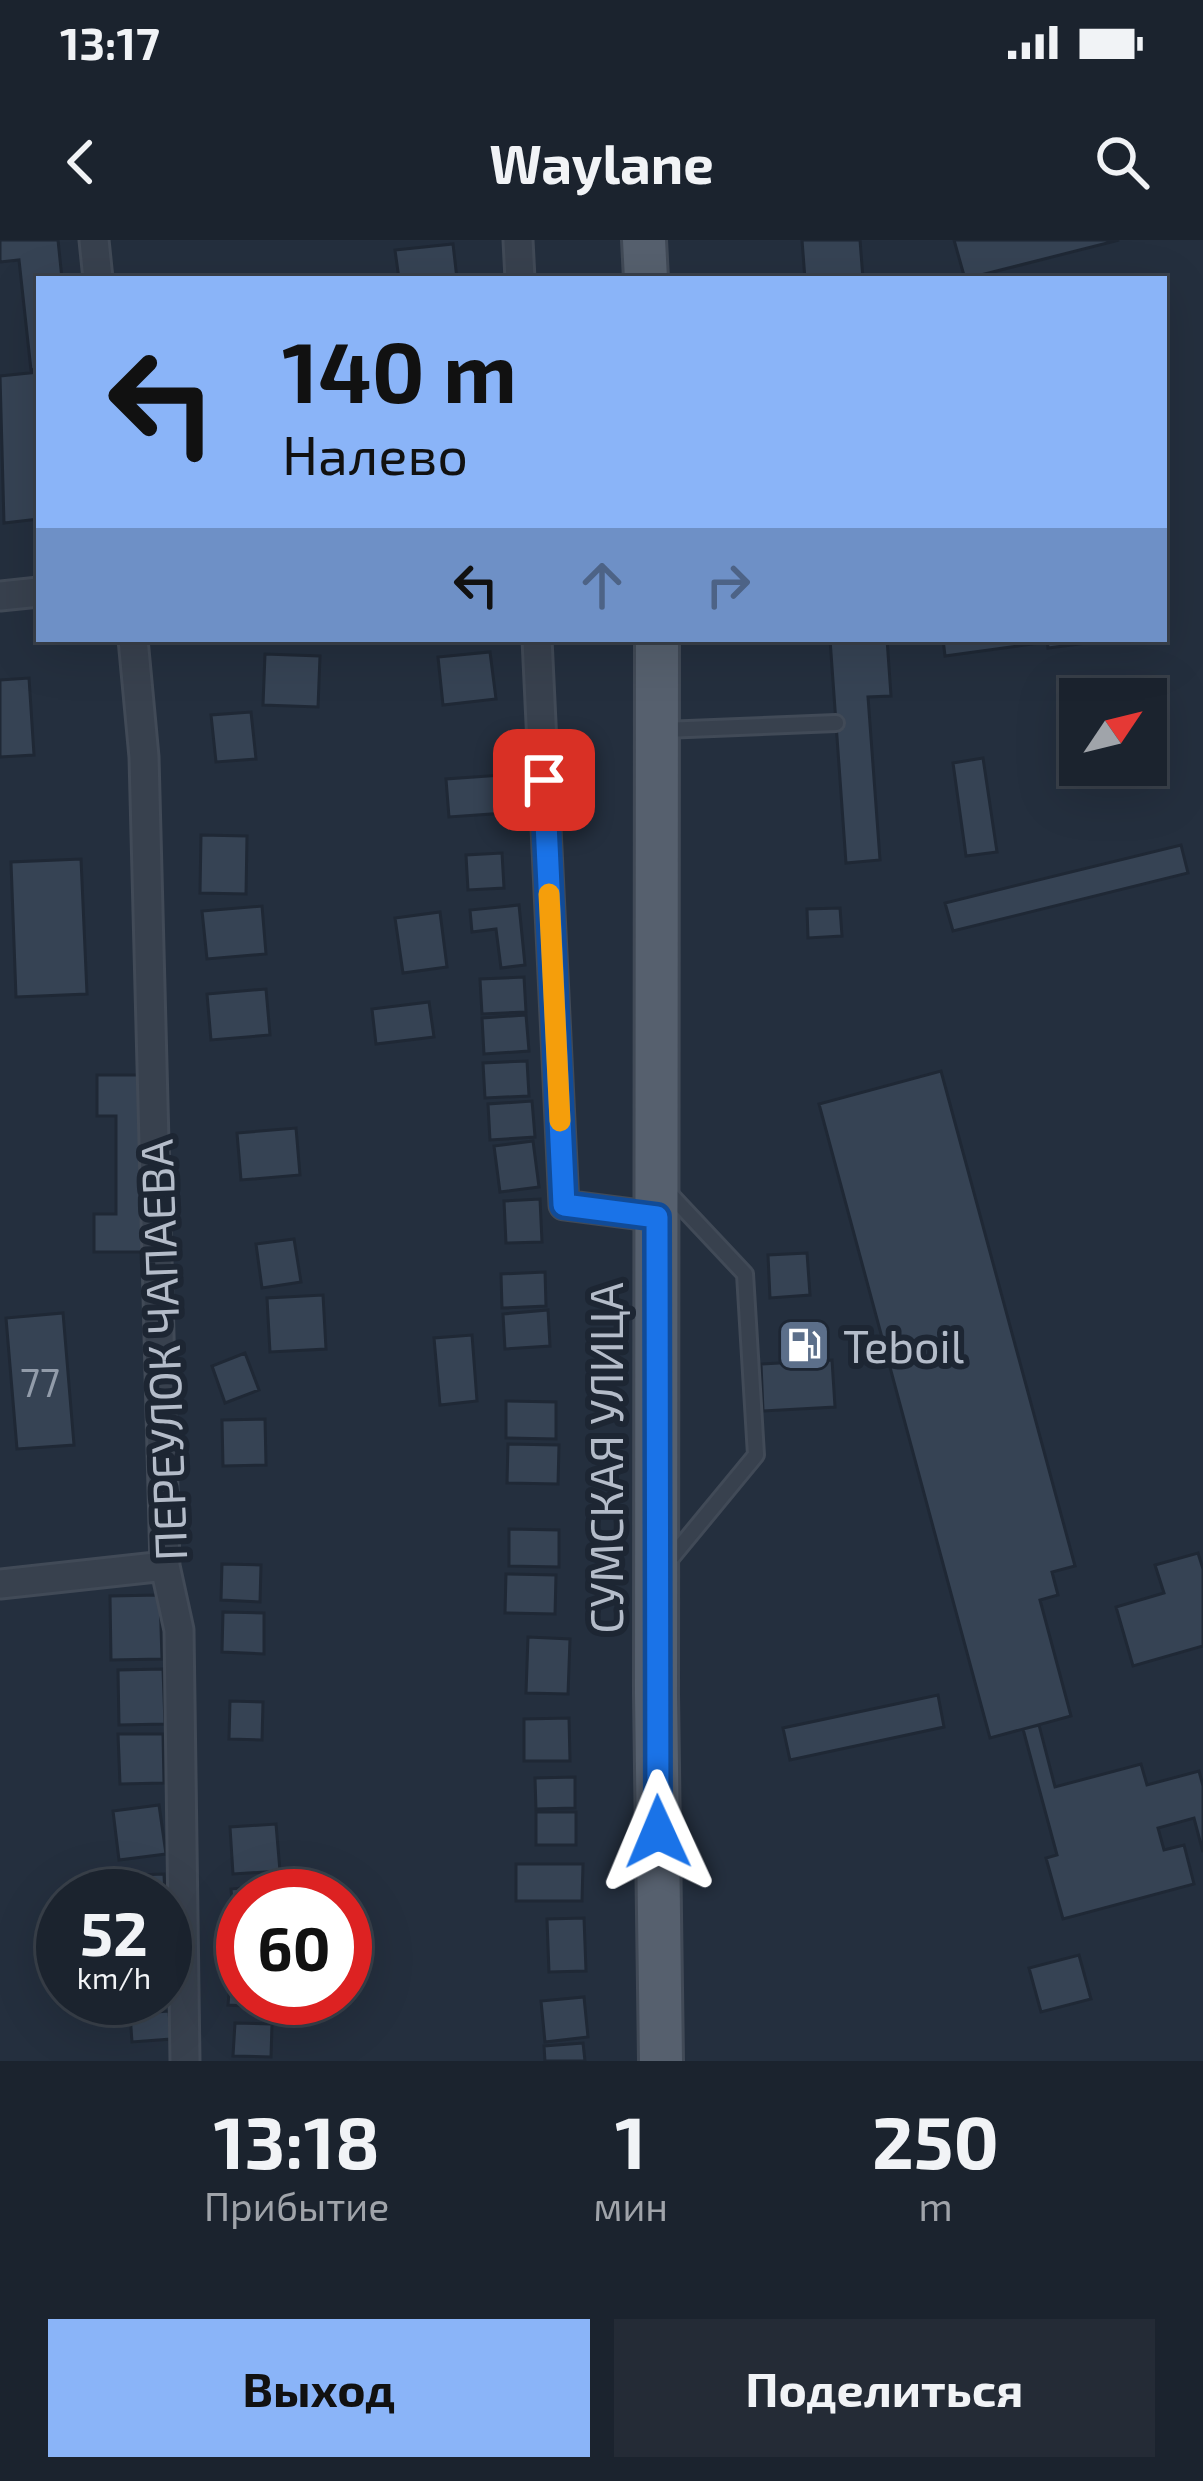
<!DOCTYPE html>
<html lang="ru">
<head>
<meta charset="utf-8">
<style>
	:root { --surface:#1b232e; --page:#242b36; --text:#f1f3f6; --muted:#a0a4aa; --line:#39404a; --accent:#8ab4f8 }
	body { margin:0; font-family:"Exo 2",sans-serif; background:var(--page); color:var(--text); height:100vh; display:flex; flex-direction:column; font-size:45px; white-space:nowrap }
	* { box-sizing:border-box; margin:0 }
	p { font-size:39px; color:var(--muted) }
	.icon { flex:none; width:66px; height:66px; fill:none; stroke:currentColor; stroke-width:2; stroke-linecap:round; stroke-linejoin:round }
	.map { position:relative; height:1821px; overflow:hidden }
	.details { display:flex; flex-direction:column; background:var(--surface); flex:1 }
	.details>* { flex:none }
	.guide { position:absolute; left:36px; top:36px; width:1131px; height:366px; border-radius:0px; box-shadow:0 12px 48px #0002,0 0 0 3px var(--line); background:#8ab4f8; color:#111; overflow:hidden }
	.needle { width:78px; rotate:55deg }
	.controls { position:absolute; left:1059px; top:438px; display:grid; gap:24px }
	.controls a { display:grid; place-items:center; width:108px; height:108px; border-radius:0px; background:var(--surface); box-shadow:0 12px 48px #0002,0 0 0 3px var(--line); font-size:60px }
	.speed { position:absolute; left:36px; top:1629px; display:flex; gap:24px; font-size:60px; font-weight:700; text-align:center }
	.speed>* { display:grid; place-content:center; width:156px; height:156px; border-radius:50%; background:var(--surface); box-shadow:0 12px 48px #0002,0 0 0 3px var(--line); line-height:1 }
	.speed small { font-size:30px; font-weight:400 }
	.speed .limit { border:18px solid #d22; background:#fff; color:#111 }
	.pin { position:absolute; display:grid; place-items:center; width:102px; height:102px; color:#fff; margin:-51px; border-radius:24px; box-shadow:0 6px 18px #0006 }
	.me { position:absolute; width:132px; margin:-66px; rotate:359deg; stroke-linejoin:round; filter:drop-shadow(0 0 9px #0008) }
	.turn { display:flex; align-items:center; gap:42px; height:252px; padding:0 48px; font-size:54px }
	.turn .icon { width:156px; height:156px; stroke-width:2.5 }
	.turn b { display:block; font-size:84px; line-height:102px }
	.lanes { display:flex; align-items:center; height:114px; padding:0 48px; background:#0003; justify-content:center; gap:60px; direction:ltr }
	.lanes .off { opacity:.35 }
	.eta { display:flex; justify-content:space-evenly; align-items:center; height:204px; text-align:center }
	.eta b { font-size:72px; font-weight:700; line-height:84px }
	.button { display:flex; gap:24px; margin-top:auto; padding:24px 48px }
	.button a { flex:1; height:138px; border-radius:0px; background:var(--accent); color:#111; font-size:48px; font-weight:700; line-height:138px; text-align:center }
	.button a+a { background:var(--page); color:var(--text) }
	.status { display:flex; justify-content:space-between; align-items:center; height:84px; padding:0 60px; background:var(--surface); direction:ltr }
	.status svg { height:33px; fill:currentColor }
	header { display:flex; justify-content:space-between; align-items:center; height:156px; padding:0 48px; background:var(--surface); font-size:54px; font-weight:700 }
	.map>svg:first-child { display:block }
</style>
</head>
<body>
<div class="status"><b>13:17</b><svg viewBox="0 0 49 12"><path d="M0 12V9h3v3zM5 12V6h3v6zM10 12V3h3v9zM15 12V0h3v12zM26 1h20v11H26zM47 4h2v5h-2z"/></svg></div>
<header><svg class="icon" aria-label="back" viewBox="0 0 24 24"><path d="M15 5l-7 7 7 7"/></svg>Waylane<svg class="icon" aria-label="search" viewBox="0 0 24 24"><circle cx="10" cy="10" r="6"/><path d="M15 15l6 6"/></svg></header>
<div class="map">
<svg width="1203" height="1821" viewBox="0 0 1203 1821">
	<rect width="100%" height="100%" fill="#242f3e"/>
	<path fill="#364354" stroke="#1f2835" stroke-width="3" d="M0,0h58l4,39h-23v90l-8,1 -12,-110 -19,2z
		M802,0h58l3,39h-58z
		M954,0h165l-154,39z
		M453,4l4,35h-58l-4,-29z
		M39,132v147l-35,4 -4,-147z
		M830,399h57l4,57 -23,1 12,163 -34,3z
		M943,399h96v4l-94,13z
		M1047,399h70l-69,9z
		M490,412l6,47 -53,6 -5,-48z
		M265,414l55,2 -2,51 -55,-2z
		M29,438l5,77 -34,2v-77z
		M251,472l5,47 -40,3 -5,-47z
		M983,518l14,94 -31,4 -13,-93z
		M502,535l3,38 -56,4 -3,-38z
		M201,595l46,1 -1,58 -46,-1z
		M1181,605l7,28 -235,58 -8,-28z
		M502,613l2,35 -36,2 -2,-35z
		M81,619l6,135 -71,3 -5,-135z
		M519,665l6,60 -24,3 -5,-39 -24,3 -2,-22z
		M262,666l4,48 -59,5 -5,-48z
		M840,668l2,28 -34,2 -1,-29z
		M440,672l7,55 -44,6 -8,-55z
		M524,737l2,35 -44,2 -2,-35z
		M266,749l4,46 -59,5 -4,-46z
		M429,762l5,35 -58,7 -4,-35z
		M526,775l3,36 -45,3 -2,-36z
		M527,821l2,35 -44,2 -2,-35z
		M941,831l134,495 -23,6 6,23 -18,5 31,116 -81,22 -171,-634z
		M97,835h54l1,177h-58v-38h22v-98h-19z
		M532,861l3,36 -45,3 -2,-36z
		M296,888l4,47 -59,5 -4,-47z
		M533,901l6,46 -39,5 -6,-46z
		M540,959l2,43 -36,1 -2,-42z
		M294,999l7,43 -39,6 -6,-44z
		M807,1013l3,42 -40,3 -2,-43z
		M545,1032l1,34 -44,2 -1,-34z
		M323,1055l3,54 -56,3 -3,-54z
		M548,1070l2,36 -45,3 -2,-35z
		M63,1073l11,132 -57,4 -11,-131z
		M472,1095l5,66 -37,4 -6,-67z
		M245,1113l14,37 -34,13 -13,-37z
		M832,1120l3,47 -72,4 -2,-47z
		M506,1161l50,1v37l-50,-1z
		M265,1179l1,46 -43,1 -1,-46z
		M508,1204l51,1 -1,39 -51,-1z
		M509,1289l50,1v37l-50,-1z
		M1198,1313l5,16v77l-70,20 -17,-59 48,-14 -9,-28z
		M222,1324l39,1 -1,37 -39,-2z
		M506,1334l50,1 -1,39 -50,-1z
		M160,1355l2,64 -51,1 -1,-64z
		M223,1372l41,1v41l-42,-2z
		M528,1397l42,2 -2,55 -42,-1z
		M163,1429l2,55 -46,1 -1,-55z
		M938,1455l6,32 -154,33 -7,-32z
		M230,1461l33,1 -1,38 -33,-1z
		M569,1478l1,43h-46v-42z
		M1039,1485l16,62 86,-23 6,21 52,-14 4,15v66l-9,-34 -36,10 6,22 20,-5 10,39 -131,35 -17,-61 11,-3 -34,-126z
		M118,1494h45l1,49 -44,1z
		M575,1537v31l-39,1 -1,-31z
		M159,1565l7,49 -47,6 -6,-49z
		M536,1572h40v33h-40z
		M276,1584l4,47 -47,3 -3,-47z
		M516,1624h67l-1,37h-66z
		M164,1634l1,22h-55v-20z
		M275,1645l1,11h-33v36l-8,1 -4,-44z
		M584,1678l2,53 -37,1 -2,-53z
		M1079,1715l12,44 -50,13 -12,-44z
		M232,1717h11v41h42l-1,10 -56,-3z
		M584,1757l4,40 -43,5 -4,-41z
		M85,1758h76v6l-76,3z
		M169,1771l2,28 -39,3 -2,-28z
		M235,1783l37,1 -1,33 -38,-1z
		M583,1803l2,18h-40l-1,-15z"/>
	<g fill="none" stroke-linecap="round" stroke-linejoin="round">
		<g stroke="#414a57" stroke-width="20">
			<path id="service" d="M663,490l173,-7
				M667,1323l89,-108 -11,-181 -77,-82"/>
		</g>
		<g stroke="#414a57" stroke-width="33">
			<path id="minor" d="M94,0l4,39
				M518,0l2,39
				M0,356l39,-4
				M133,399l11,118 21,809 14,64 6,431
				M537,399l27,566 93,12
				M0,1344l165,-18"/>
		</g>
		<g stroke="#414a57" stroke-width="48">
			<path id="primary" d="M644,0l2,39
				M657,399l-1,1055 5,367"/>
		</g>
		<use href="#service" stroke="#38414e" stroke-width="14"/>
		<use href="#minor" stroke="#38414e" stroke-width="27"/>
		<use href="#primary" stroke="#56606e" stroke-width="42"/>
	</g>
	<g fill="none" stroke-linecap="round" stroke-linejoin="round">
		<g stroke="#114b97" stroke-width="30">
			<path id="route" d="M544,540l20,425 93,12 1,615"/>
		</g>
		<use href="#route" stroke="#1a73e8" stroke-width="21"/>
		<path stroke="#f59e0b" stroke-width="21" d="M549,654l11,227"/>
	</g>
	<defs>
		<g id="fuel-square" transform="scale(2.7)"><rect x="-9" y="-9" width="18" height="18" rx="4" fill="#5c6f8a" stroke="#1d2633"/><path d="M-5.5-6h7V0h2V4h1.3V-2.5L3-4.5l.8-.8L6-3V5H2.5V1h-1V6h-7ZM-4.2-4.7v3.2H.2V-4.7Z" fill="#fff"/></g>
	</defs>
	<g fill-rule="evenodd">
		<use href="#fuel-square" x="804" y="1105"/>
	</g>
	<g text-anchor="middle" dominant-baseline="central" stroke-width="12" stroke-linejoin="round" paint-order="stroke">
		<g font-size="39" fill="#929caa">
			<text x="40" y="1141">77</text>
		</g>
		<g font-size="45" fill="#b4bcc9" stroke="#1d2633" text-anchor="start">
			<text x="843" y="1105">Teboil</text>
		</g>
		<g font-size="45" fill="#b4bcc9" stroke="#1d2633">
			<text transform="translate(162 1110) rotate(-92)">ПЕРЕУЛОК ЧАПАЕВА</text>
			<text transform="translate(605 1218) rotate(-90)">СУМСКАЯ УЛИЦА</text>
		</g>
	</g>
</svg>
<div class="controls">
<a><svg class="needle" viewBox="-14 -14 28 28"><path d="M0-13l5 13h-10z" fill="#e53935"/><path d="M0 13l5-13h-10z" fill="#a0a4aa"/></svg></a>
</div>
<div class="speed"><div>52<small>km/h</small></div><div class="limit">60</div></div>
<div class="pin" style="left:544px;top:540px;background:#d93025"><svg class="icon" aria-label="arrive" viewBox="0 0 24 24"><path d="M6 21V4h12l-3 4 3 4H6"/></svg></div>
<svg class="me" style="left:658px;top:1592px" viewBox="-20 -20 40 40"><path d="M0-17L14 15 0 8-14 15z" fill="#1a73e8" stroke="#fff" stroke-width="4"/></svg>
<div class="guide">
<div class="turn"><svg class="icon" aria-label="left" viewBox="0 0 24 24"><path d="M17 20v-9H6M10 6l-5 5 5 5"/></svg><div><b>140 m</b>Налево</div></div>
<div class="lanes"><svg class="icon" aria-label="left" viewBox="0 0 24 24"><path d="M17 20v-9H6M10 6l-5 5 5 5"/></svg><svg class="icon off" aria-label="ahead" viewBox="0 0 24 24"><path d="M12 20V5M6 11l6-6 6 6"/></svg><svg class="icon off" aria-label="right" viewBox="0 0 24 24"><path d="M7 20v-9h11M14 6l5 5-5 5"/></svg></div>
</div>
</div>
<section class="details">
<div class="eta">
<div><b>13:18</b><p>Прибытие</p></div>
<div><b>1</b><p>мин</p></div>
<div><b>250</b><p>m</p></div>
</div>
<div class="button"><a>Выход</a><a>Поделиться</a></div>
</section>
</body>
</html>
